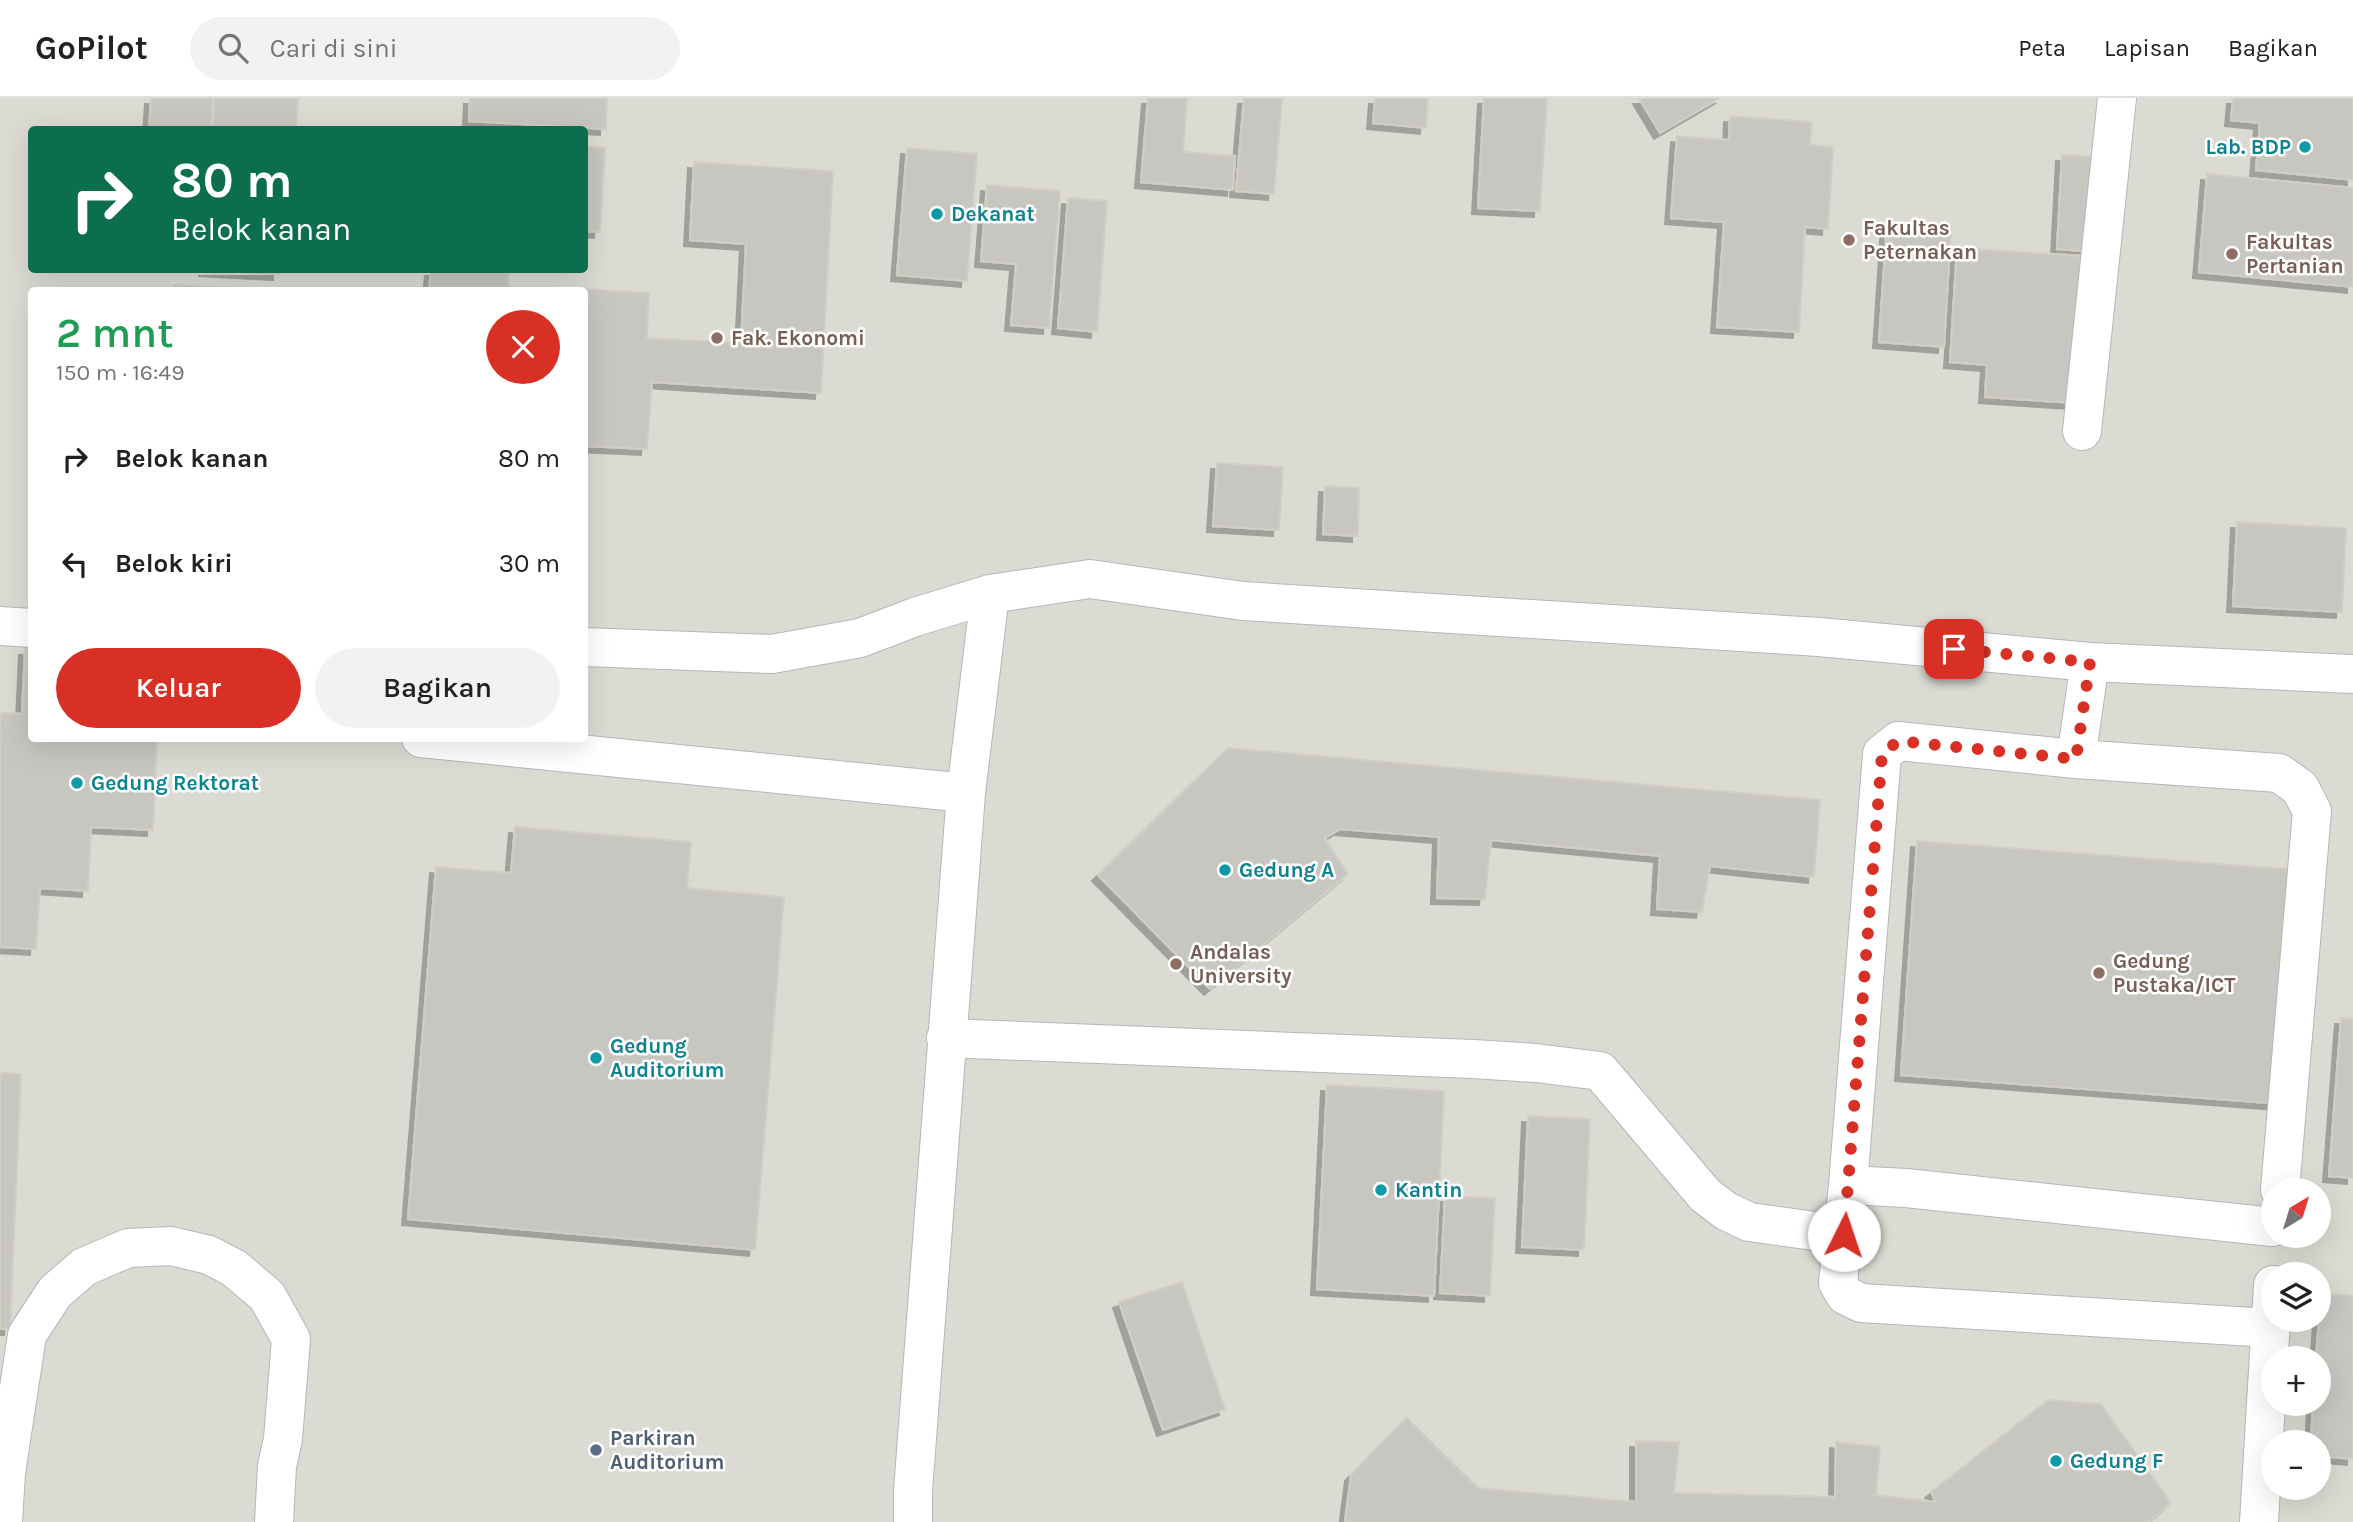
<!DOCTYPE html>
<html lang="id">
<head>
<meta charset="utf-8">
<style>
	:root { --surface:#fff; --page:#f2f2f2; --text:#202124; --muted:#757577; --line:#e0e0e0; --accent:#d93025 }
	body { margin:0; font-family:Karla,sans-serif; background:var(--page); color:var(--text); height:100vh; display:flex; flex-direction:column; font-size:26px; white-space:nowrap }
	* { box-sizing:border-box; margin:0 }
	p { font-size:23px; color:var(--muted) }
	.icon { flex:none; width:38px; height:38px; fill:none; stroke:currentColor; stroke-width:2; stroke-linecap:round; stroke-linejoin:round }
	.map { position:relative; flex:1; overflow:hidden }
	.details { position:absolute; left:28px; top:189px; width:560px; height:455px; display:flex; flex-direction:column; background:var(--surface); border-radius:7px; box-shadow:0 7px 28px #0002 }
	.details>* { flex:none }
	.guide { position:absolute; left:28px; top:28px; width:560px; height:147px; border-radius:7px; box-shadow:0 7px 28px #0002; background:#0b6e4f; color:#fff; overflow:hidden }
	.needle { width:46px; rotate:38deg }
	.buttons { position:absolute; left:2261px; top:1080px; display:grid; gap:14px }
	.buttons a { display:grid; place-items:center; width:70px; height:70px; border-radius:50%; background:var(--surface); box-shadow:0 7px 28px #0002; font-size:35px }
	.pin { position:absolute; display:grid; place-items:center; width:60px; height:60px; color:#fff; margin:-30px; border-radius:14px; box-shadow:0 4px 10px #0006 }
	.me { position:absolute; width:77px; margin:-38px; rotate:4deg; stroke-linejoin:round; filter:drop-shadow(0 0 5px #0008) }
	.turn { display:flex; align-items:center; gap:24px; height:147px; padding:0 28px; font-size:32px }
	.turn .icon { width:91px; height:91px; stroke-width:2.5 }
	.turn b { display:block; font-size:49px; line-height:60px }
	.round { display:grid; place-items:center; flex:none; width:74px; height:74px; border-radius:37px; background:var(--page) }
	.summary { display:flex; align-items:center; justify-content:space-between; height:119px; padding:0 28px }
	h1 { font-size:42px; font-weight:600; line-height:52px; color:#1e9e55 }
	.action { display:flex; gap:14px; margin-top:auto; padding:14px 28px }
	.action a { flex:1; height:80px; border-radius:42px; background:var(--accent); color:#fff; font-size:28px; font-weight:600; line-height:80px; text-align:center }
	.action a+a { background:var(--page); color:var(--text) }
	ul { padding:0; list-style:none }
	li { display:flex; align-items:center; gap:21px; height:105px; padding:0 28px }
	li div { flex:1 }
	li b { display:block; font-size:26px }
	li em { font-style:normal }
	header { display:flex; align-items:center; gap:42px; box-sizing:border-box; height:98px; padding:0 35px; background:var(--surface); border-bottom:2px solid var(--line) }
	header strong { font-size:33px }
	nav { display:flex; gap:38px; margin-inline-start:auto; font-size:24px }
	.search { width:490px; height:63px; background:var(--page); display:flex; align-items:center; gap:18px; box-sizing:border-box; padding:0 24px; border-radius:38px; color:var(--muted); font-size:26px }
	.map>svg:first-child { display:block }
</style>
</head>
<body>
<header>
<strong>GoPilot</strong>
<div class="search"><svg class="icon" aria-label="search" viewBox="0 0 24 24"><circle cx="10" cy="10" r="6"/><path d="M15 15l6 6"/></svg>Cari di sini</div>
<nav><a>Peta</a><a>Lapisan</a><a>Bagikan</a></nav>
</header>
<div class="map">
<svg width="2353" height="1424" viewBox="0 0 2353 1424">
	<defs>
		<filter id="shadow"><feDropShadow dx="-6" dy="6" stdDeviation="0" flood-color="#0004"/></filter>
	</defs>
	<rect width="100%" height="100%" fill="#edece4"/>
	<path fill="#dcdbd3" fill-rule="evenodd" d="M0,0h2353v1424h-2353zM32,32h552v140h-552zM32,192h552v448h-552zM2273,1092h46v46h-46zM2273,1176h46v46h-46zM2273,1260h46v46h-46zM2273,1344h46v46h-46z"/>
	<path fill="#c8c6c1" stroke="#d1cec4" stroke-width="2" filter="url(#shadow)" d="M151,0h62l-2,32h-62z
		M214,0h84l-2,32h-83z
		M470,0h137l-1,31 -137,-8z
		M1148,0h39l-4,54 52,4 -2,34 -92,-8z
		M1244,0h38l-8,96 -38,-3z
		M1375,0h53l-2,30 -53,-5z
		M1484,0h63l-7,113 -62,-3z
		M1639,0h81l-60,35z
		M2233,0h120v82l-97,-10 4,-47 -29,-3z
		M1730,18l82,6 -2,23 23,2 -5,82 -23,-2 -6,105 -82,-5 7,-105 -53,-4 6,-82 52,4z
		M584,48l21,2 -5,84 -16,-1z
		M907,50l70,6 -10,127 -70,-6z
		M2062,57l39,2 -5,95 -39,-3z
		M694,64l139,9 -12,222 -169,-11 -5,67 -63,-3v-156h-13v-2l78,5 -2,45 94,5 5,-99 -56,-4z
		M2207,76l146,14v99l-154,-15z
		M987,87l73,6 -11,137 -38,-3 5,-61 -35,-3z
		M1068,100l39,3 -10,131 -39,-4z
		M1887,124l64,5 -7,120 -65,-5z
		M1957,150l127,8 -9,147 -90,-6 2,-32 -37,-3z
		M204,172h75v4z
		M431,172h78l-1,20h-79z
		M174,187l96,5h-96z
		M1217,365l66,4 -4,63 -66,-4z
		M1325,388l34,2 -1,48 -35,-2z
		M2237,424l109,6 -4,84 -109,-6z
		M25,551h7v89h125l-4,92 -62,-3 -3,64 -48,-3 -4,61 -36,-2v-234l22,1z
		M1228,650l592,52 -6,77 -104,-11 -8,46 -45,-3 3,-53 -169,-16 -6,59 -48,-1 2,-61 -99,-8 -15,9 23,36 -138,115 -112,-114z
		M515,729l176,15 -4,46 97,9 -29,353 -347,-31 28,-352 75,6z
		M1917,743l381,29 -17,234 -380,-29z
		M2341,920l12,1v159l-24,-2z
		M0,975l21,1 -11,255h-10z
		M1327,987l117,6 -10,205 -117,-7z
		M1528,1018l62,3 -6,131 -62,-3z
		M1445,1098l50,2 -5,98 -50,-3z
		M1182,1184l43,127 -62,21 -44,-128z
		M2321,1195l32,3v163l-34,-3v-14h-8l2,-38h6v-46h-3z
		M2048,1302l53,4 70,99 -22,19h-804l6,-47 56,-57 71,70 158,14v-61l43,1 -5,51 161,4 1,-55 44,5 -4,48 60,7 -5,-10z"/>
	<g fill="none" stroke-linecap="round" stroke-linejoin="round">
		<g stroke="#b5b6ba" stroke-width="40">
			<path id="minor" d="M2082,333l35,-333
				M0,528l32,2
				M584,549l188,7 88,-16 55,-21 75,-23 100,-15 153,22 576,36 271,25 263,12
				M2090,564l-14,97 203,14 21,15 12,23 -32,379
				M421,640l545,55
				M946,940l527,21 63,4 64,8 105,124 21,16 23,11 95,13
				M1848,1087l34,-431 16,-13 178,18
				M2270,1230l-409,-25 -16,-8 -7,-12 10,-98 58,3 367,39
				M3,1424l3,-49 21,-138 28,-43 29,-25 44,-19 43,-2 38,9 25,13 33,28 24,43 -8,100 -6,27 -3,56
				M913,1424v-31l53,-698 24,-199
				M2259,1424l14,-237"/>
		</g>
		<use href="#minor" stroke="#fff" stroke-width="38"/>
	</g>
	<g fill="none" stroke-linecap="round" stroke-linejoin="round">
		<path stroke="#d93025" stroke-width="12" stroke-dasharray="0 21.6" d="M1844,1137l38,-481 16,-13 178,18 14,-97 -136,-13"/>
	</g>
	<g fill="#0f9aa8" stroke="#fff" stroke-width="2.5">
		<circle cx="2305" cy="49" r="7"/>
		<circle cx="937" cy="116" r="7"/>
		<circle cx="77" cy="685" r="7"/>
		<circle cx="1225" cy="772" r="7"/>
		<circle cx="596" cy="960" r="7"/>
		<circle cx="1381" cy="1092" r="7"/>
		<circle cx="2056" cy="1363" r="7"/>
	</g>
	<g fill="#8d6e63" stroke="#fff" stroke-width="2.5">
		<circle cx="1849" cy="142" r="7"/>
		<circle cx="2232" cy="156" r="7"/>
		<circle cx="717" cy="240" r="7"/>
		<circle cx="1176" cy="866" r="7"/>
		<circle cx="2099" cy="875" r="7"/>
	</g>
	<circle fill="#5c6f8a" stroke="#fff" stroke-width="2.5" cx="596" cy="1352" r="7"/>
	<g text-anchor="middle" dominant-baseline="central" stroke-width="5" stroke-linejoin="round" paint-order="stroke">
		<g font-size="21" font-weight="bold" fill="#0d838f" stroke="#fff" text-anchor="start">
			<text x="2291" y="49" text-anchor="end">Lab. BDP</text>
			<text x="951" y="116">Dekanat</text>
			<text x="91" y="685">Gedung Rektorat</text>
			<text x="1239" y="772">Gedung A</text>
			<text x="610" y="948">Gedung<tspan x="610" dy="24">Auditorium</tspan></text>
			<text x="1395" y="1092">Kantin</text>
			<text x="2070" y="1363">Gedung F</text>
		</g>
		<g font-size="21" font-weight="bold" fill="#785e54" stroke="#fff" text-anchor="start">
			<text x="1863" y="130">Fakultas<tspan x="1863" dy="24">Peternakan</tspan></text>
			<text x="2246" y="144">Fakultas<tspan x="2246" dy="24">Pertanian</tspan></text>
			<text x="731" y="240">Fak. Ekonomi</text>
			<text x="1190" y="854">Andalas<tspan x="1190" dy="24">University</tspan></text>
			<text x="2113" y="863">Gedung<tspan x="2113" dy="24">Pustaka/ICT</tspan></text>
		</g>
		<g font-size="21" font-weight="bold" fill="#4e5e75" stroke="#fff" text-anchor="start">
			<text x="610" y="1340">Parkiran<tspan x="610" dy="24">Auditorium</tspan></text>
		</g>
	</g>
</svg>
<div class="buttons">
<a><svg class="needle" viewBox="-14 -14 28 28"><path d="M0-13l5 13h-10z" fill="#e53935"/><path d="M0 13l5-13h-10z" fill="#757577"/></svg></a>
<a><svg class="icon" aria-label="layers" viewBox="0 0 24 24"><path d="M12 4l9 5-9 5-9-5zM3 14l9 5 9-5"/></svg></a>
<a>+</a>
<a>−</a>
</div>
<div class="pin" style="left:1954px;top:551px;background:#d93025"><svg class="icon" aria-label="arrive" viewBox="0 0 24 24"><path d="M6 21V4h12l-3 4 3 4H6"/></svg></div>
<svg class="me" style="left:1844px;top:1137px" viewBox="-20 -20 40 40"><circle r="19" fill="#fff"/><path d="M0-13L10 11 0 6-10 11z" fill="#d93025"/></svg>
<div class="guide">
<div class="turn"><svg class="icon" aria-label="right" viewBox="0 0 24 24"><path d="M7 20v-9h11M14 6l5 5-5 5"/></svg><div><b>80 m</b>Belok kanan</div></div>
</div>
<section class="details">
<div class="summary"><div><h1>2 mnt</h1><p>150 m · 16:49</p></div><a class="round" style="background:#d93025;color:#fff"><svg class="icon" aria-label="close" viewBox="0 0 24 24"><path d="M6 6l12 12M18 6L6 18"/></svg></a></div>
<ul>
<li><svg class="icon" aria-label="right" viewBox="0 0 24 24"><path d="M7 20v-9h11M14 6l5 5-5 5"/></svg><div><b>Belok kanan</b></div><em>80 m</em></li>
<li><svg class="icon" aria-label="left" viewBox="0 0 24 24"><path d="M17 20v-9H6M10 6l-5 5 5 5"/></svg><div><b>Belok kiri</b></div><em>30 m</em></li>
</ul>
<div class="action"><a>Keluar</a><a>Bagikan</a></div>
</section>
</div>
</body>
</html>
